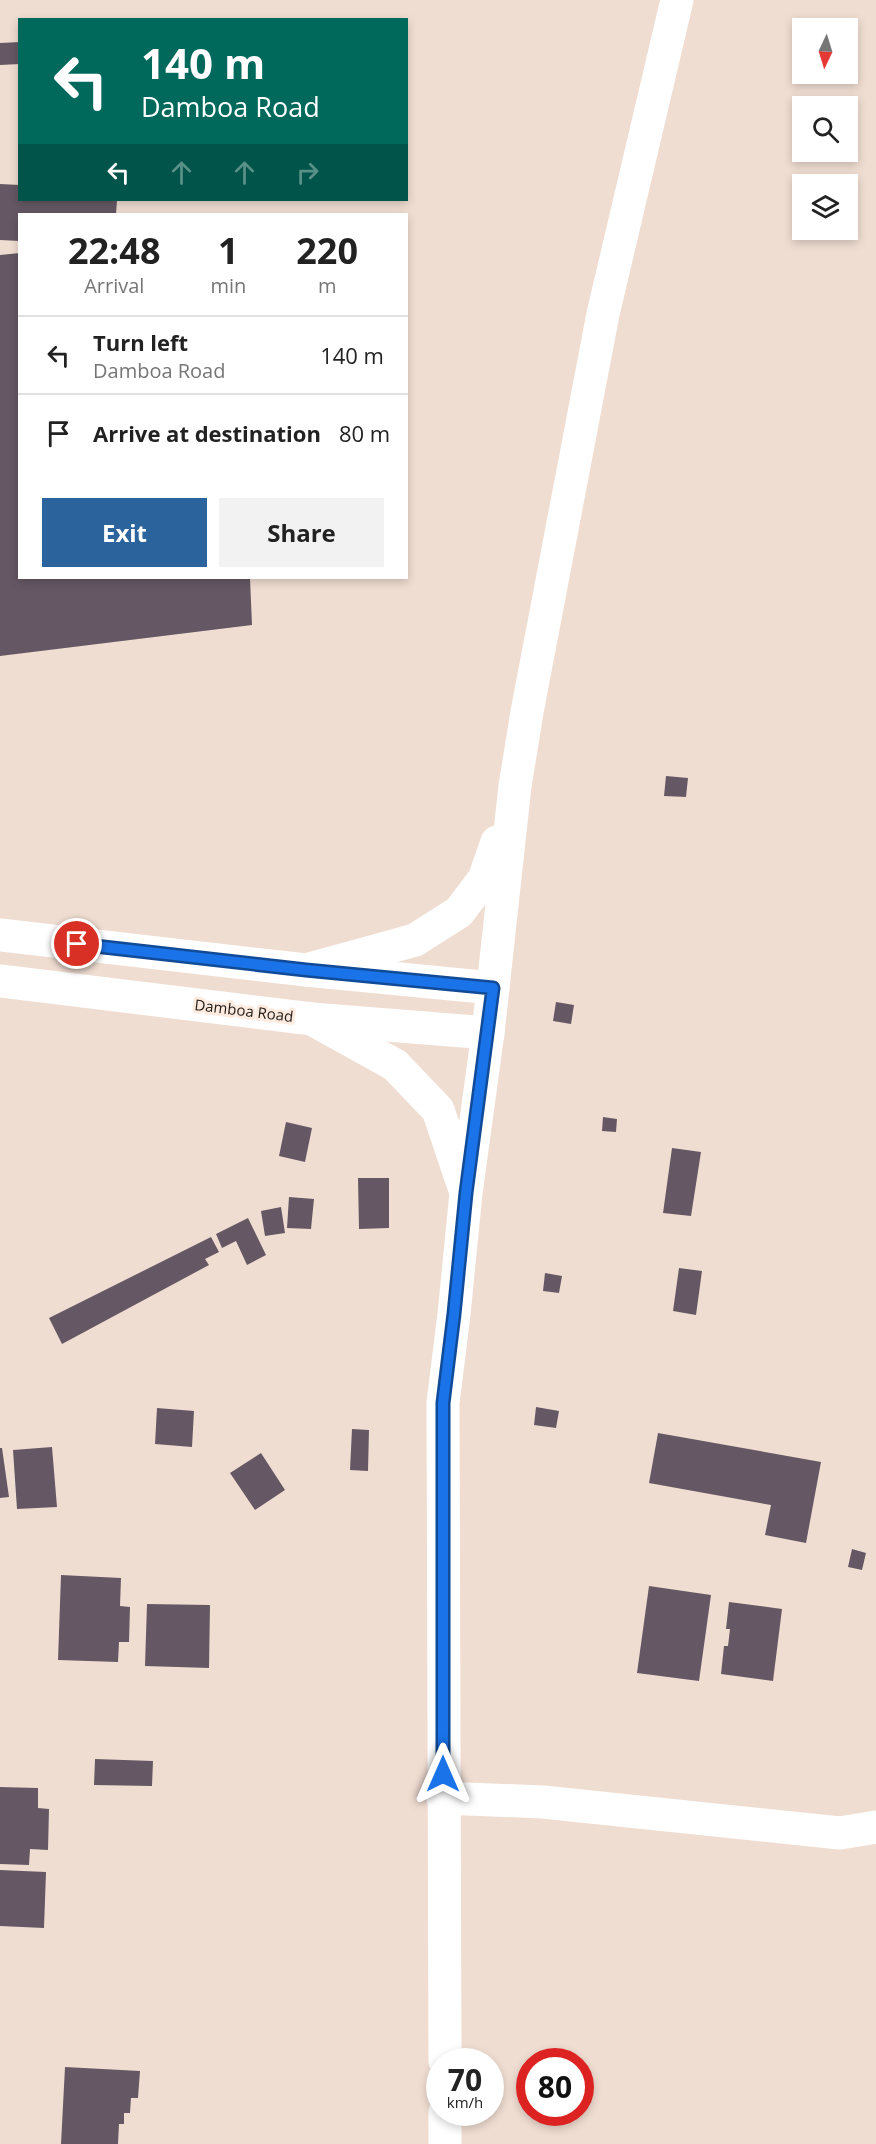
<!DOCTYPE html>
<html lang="en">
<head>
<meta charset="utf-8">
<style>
	:root { --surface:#fff; --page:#f2f2f2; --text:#222; --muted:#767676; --line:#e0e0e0; --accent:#2b649c }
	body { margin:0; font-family:"Open Sans",sans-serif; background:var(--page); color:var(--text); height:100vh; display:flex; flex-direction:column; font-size:22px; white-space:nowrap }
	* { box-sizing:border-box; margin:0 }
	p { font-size:20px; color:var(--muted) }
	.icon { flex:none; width:33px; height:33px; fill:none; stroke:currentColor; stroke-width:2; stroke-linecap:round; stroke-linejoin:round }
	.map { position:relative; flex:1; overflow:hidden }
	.drawer { position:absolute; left:18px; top:213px; width:390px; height:366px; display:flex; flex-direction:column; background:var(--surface); border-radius:0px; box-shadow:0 3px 9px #0003 }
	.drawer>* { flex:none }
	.banner { position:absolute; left:18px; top:18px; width:390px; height:183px; border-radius:0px; box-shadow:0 3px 9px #0003; background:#00695c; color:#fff; overflow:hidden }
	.needle { width:39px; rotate:184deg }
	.buttons { position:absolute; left:792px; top:18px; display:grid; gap:12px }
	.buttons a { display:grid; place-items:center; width:66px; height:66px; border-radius:0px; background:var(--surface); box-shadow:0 3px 9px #0003; font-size:30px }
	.speed { position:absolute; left:426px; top:2048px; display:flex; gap:12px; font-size:30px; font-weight:700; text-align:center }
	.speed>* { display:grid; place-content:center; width:78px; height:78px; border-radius:50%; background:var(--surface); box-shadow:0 3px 9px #0003; line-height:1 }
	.speed small { font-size:15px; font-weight:400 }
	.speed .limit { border:9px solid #d22; background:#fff; color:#111 }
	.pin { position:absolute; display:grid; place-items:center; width:51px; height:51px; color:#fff; margin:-26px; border:3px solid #fff; border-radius:50%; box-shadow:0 2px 6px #0007 }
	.me { position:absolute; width:66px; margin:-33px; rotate:0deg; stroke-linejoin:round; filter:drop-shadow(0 0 4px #0008) }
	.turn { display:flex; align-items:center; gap:21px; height:126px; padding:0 24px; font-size:27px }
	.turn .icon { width:78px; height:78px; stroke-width:2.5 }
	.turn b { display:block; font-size:42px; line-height:51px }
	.lanes { display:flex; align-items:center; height:57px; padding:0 24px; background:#0003; justify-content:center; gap:30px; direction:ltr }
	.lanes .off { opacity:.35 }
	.eta { display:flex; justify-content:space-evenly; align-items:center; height:102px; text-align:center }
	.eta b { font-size:36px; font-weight:700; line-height:42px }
	.button { display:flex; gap:12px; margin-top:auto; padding:12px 24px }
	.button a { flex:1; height:69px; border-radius:0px; background:var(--accent); color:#fff; font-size:24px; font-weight:700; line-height:69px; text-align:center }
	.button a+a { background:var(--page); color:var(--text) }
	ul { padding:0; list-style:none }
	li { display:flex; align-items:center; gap:18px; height:78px; padding:0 24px; border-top:2px solid var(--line) }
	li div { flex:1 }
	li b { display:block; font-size:22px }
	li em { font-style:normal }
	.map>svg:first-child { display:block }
</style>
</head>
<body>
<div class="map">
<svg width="876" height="2144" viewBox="0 0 876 2144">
	<rect width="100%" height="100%" fill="#f0ddd2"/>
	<path fill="#655864" d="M20,42v22l-20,1v-22z
		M0,184l20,1v15h97l-1,14h-96v27l-20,-1z
		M20,253v325h230l2,47 -252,31v-401z
		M666,776l22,2 -2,19 -22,-1z
		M556,1002l18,3 -3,19 -18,-3z
		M603,1117l14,2 -1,13 -14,-1z
		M286,1122l26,6 -7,34 -26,-6z
		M672,1148l29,4 -10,64 -28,-3z
		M358,1178h31v50l-30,1z
		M289,1197l25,2 -3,30 -24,-1z
		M281,1207l4,26 -20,3 -4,-25z
		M248,1218l18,37 -19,10 -11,-24 -14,7 -6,-14z
		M211,1237l8,15 -14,7 4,6 -147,79 -13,-26z
		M679,1268l23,3 -6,44 -23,-4z
		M545,1273l17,3 -3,17 -16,-2z
		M536,1407l23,4 -3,17 -22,-3z
		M157,1408l37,3 -2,36 -37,-3z
		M352,1429l17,1 -1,41 -18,-1z
		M658,1433l163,29 -15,81 -41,-8 6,-30 -122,-22z
		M52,1447l5,60 -40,2 -4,-59z
		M0,1448h2l7,49 -9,1z
		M261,1453l24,37 -30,20 -25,-37z
		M852,1549l14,4 -4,17 -14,-3z
		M61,1575l60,3 -1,28 10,1 -1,35h-10l-1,20 -60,-2z
		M649,1586l62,9 -12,86 -62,-8z
		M729,1602l53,7 -9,72 -52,-7 3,-28h4l2,-17h-4z
		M147,1604l63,1 -1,63 -64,-2z
		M95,1759l58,2 -1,25 -58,-1z
		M0,1787l38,1v20l11,1 -1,41 -18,-1 -1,16 -29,-1z
		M0,1870l46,2 -2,56 -44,-2z
		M65,2067l75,4 -2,27h-7l-1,15h-6v11h-5l-1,20h-57z"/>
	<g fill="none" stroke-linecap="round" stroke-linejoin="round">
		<path stroke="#fff" stroke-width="33" d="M443,1798l100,4 297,31 36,-6"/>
		<path stroke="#fff" stroke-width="33" d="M0,935l306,35 187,18
			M0,981l312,38 176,14"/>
		<path stroke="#fff" stroke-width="33" d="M306,970l109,-30 44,-28 25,-33 13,-37
			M312,1019l83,46 43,45 26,77
			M445,2061l-2,-658 11,-89 12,-121 22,-160 27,-247 12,-74 76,-398 74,-314
			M445,2112v32"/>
	</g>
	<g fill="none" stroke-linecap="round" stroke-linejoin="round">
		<g stroke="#114b97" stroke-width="15">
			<path id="route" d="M77,944l229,26 187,18 -27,205 -12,121 -11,89v371"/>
		</g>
		<use href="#route" stroke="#1a73e8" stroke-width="10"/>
	</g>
	<g text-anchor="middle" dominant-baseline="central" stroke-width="6" stroke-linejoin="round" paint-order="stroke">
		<g font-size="15" fill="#201a16" stroke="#fdebdf">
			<text transform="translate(244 1010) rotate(7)">Damboa Road</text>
		</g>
	</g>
</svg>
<div class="buttons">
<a><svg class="needle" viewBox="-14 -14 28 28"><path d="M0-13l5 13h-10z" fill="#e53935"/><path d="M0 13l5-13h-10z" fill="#767676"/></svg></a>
<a><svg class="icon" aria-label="search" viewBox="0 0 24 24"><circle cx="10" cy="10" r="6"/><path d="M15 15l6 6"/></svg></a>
<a><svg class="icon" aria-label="layers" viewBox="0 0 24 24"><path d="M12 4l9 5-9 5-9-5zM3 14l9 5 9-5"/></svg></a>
</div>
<div class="speed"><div>70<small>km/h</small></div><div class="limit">80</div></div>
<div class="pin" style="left:77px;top:944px;background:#d93025"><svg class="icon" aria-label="arrive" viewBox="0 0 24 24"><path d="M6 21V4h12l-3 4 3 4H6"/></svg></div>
<svg class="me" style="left:443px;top:1774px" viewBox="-20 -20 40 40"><path d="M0-17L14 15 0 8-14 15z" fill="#1a73e8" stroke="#fff" stroke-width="4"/></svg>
<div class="banner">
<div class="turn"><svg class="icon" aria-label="left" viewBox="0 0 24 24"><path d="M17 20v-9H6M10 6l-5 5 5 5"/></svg><div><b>140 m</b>Damboa Road</div></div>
<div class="lanes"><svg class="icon" aria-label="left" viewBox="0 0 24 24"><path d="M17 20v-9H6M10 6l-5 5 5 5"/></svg><svg class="icon off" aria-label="ahead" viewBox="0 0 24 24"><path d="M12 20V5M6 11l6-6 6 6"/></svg><svg class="icon off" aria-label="ahead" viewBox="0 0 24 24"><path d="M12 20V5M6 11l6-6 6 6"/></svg><svg class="icon off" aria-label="right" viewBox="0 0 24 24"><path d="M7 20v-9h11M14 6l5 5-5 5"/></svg></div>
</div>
<section class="drawer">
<div class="eta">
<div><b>22:48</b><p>Arrival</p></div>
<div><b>1</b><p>min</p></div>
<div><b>220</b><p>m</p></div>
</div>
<ul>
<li><svg class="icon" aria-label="left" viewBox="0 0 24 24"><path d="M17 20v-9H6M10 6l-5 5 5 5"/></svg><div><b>Turn left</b><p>Damboa Road</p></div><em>140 m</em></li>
<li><svg class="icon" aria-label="arrive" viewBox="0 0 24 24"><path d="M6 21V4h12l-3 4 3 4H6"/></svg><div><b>Arrive at destination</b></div><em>80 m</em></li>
</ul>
<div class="button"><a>Exit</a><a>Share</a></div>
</section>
</div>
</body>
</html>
